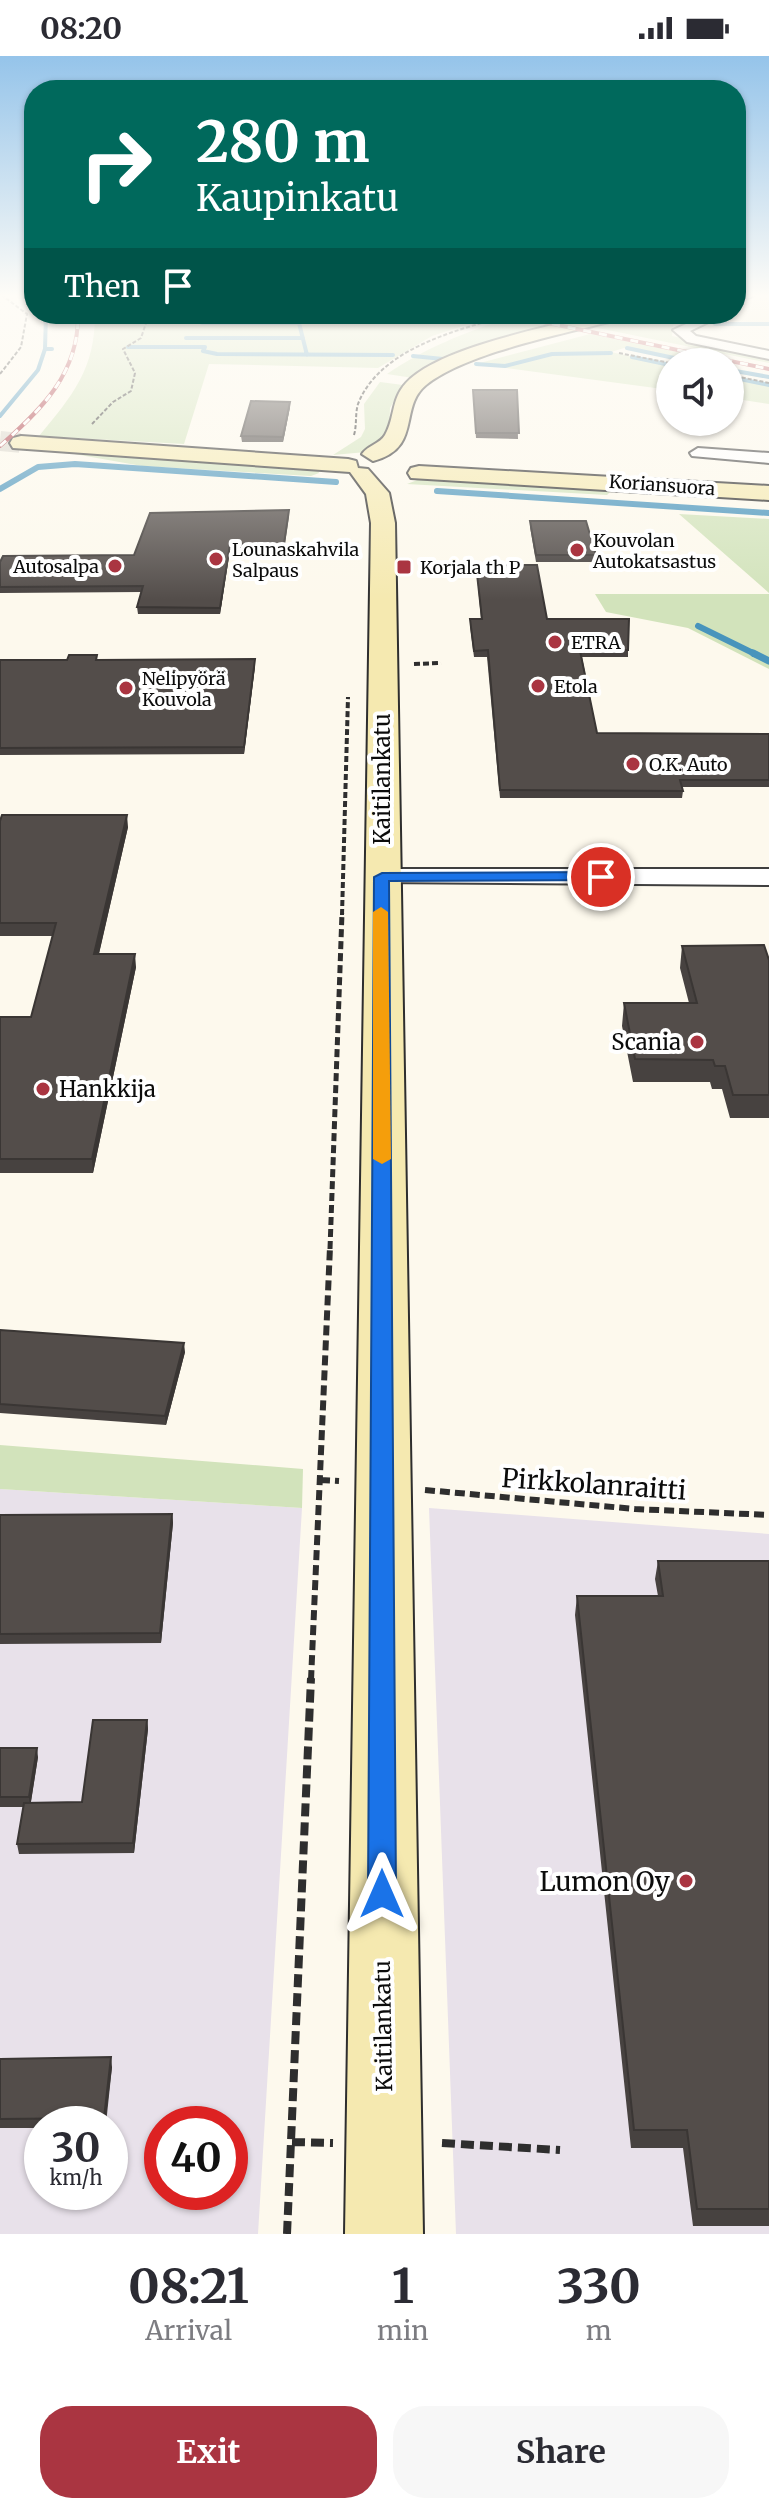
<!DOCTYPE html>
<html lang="en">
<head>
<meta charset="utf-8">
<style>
	:root { --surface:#fff; --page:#f7f7f7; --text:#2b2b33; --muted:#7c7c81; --accent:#aa3541 }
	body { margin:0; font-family:Merriweather,serif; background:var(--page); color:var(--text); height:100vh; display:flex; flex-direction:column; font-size:30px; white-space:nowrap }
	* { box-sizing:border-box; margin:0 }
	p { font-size:26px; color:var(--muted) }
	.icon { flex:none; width:44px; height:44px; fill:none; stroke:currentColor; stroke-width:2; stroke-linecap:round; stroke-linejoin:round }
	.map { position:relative; height:2178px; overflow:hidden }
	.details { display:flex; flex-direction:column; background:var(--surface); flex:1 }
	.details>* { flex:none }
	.hud { position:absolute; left:24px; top:24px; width:722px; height:244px; border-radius:32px; box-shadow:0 2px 6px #0004; background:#00695c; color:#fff; overflow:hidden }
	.fabs { position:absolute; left:656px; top:292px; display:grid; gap:16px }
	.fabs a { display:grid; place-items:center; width:88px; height:88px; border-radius:50%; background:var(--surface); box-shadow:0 2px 6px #0004; font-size:40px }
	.speed { position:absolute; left:24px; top:2050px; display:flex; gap:16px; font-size:40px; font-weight:700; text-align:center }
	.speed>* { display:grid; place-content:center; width:104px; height:104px; border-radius:50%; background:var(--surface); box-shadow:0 2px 6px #0004; line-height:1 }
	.speed small { font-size:20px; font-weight:400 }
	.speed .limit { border:12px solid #d22; background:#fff; color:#111 }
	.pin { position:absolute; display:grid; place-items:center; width:68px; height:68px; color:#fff; margin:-34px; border:4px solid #fff; border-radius:50%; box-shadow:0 2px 8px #0007 }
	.me { position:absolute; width:88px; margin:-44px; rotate:0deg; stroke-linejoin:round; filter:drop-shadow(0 0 6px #0008) }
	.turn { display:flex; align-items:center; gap:28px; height:168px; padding:0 40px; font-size:36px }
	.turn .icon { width:104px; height:104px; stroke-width:2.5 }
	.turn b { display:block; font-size:56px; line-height:68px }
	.then { display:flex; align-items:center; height:76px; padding:0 40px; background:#0003; gap:16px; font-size:30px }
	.eta { display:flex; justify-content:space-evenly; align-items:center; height:136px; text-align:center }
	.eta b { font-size:48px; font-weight:700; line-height:56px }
	.cta { display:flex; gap:16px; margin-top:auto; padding:16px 40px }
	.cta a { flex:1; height:92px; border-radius:32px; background:var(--accent); color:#fff; font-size:32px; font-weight:700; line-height:92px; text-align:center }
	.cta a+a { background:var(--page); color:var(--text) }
	.status { display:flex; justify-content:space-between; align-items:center; height:56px; padding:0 40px; background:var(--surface); direction:ltr }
	.status svg { height:22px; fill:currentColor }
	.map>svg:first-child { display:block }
</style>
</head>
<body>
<div class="status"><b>08:20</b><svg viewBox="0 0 49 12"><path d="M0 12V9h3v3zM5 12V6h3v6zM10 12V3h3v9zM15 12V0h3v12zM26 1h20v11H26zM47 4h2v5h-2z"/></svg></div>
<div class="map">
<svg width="769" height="2178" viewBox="0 0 769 2178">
	<rect width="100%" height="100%" fill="#fdf9ed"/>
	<path fill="#e8e1ea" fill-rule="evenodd" d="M0,1433l302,19 -44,726h-258zM42,2068h68v68h-68zM162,2068h68v68h-68z
		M429,1452l340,26v700h-313z"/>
	<path fill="#f0ebd0" d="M769,240v27l-48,-3 15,-6 4,-10z"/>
	<path fill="#d2e3bb" d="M95,258h396l6,1 -65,21 -54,32 -169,-4 -25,80 -145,-8c34,-41 56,-67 56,-122z
		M634,258h73l-34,11 -1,11 97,21v6l-176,-36z
		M508,262l44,9 -139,51 -26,-4c38,-26 77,-41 121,-56z
		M590,278l137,28h-33l-70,-14 -13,4 59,13v25l-194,-26z
		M730,321l39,8v19l-39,-6z
		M380,326l23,3 -13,23 -1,29 -23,15 -33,3 28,-18 4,-8 -1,-25z
		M63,396l253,13 3,8 -8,3 -169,-10z
		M420,423l167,8 23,5 -3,3 -200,-11z
		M679,458l90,5v74z
		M595,538h174v75l-81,-41 -82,-16z
		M0,1389l303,24 -1,39 -302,-19z"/>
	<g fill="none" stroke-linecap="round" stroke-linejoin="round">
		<path stroke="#4894bc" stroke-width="4" d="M202,267h97l8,32
			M715,268h54
			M186,282h117
			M128,291h77l-2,4 14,3 176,1
			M627,292l66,14
			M45,293l1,-35
			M413,300l30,3
			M632,301l38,8
			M476,308l29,2 47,-12 59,-1
			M730,314l39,7
			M730,321l39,8
			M0,360l38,-46 7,-21h7"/>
		<path stroke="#4894bc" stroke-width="6" d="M0,433l38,-22 37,-3 261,18
			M437,435l332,22
			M698,570l59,29"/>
		<path stroke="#4894bc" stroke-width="7" d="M753,597l16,8"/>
		<path stroke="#d9d5cb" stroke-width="20" stroke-dasharray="20 10" stroke-linecap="butt" d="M0,385l21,2"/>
		<g stroke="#3f3f3f" stroke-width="4">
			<path id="lane" d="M745,240h8l-17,6v-4z"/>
		</g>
		<g stroke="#3f3f3f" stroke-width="4">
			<path id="street" d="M708,258h17l-35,17 6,5 73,15v8l-82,-17 -14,-12z
				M698,392l71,5v10l-77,-7 -2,-3z
				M382,813h387v16l-396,-3 -4,-5z"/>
		</g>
		<g stroke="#2e2e2e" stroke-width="4">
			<path id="secondary" d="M598,258h29l-3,4c-54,15 -155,33 -198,67 -28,23 -3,63 -53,76l-11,-7c6,-9 18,-10 23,-19 10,-17 6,-36 21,-52 33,-36 143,-56 192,-69z
				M21,380l327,23 8,2 2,7 10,1 21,24 6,30 28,1711h-78l26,-1711 -5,-29 -16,-22 -337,-24 -3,-5 3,-5z
				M419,410l350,20v14l-358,-22 -3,-5 3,-5z"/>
		</g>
		<path stroke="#2e2e2e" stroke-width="2" stroke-dasharray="4 2" stroke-linecap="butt" d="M302,258l63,5 79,-2
			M432,258l43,9
			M619,297l51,10
			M0,318l21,-27 6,-33 -24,-18
			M730,319l39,8
			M92,368l21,-22 18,-11 4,-18 -12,-24 18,-11 8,-24
			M354,379c3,-10 1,-21 4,-31 21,-54 95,-73 145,-87"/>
		<path stroke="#2e2e2e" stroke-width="4" stroke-dasharray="6 3" stroke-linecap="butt" d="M414,608l27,-1
			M342,859l6,-218"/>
		<path stroke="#2e2e2e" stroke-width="5" stroke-dasharray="8 4" stroke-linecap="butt" d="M330,1193l12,-336"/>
		<path stroke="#2e2e2e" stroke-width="6" stroke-dasharray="10 5" stroke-linecap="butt" d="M320,1424l19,1
			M425,1434l210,19 134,6
			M311,1624l19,-433"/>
		<path stroke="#2e2e2e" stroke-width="8" stroke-dasharray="13 6" stroke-linecap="butt" d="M292,2086l41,1
			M442,2087l118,7
			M287,2178l24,-556"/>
		<use href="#lane" fill="#fff" fill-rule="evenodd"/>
		<use href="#street" fill="#fff" fill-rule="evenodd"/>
		<use href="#secondary" fill="#f5e9b0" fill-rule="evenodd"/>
		<g stroke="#aa3541" stroke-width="4">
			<path id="rail" d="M505,258l264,55
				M0,390c42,-37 79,-73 78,-132"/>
		</g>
		<use href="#rail" stroke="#fff" stroke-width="3" stroke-dasharray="8" stroke-linecap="butt"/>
	</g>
	<path fill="#474240" d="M473,334h44l1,49 -42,-1z
		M290,351l-7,35h-41l-1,-6z
		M289,460l-5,34h-54l-10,64h-82l-1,-7 5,-15 -142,1v-31l134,-7z
		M530,465l66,34v7h-60l-6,-35z
		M476,509l71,54 81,31v7h-46l15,76 172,1v53h-87l1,4 -1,7h-182l-13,-141h-13l-4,-31v-7h11z
		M97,599v5l158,6 -11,88 -244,1v-95h67z
		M0,765l128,6 -29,127 37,13 -43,206h-93v-156h31l22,-81h-53z
		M682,890l87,14v158h-39l-8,-29h-10l-2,-7h-77l-11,-56 2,-23h65l-9,-35z
		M0,1274l185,22 -19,73 -166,-12z
		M172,1458l1,9 -12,120 -161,1v-129z
		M658,1505h111v665h-76l-10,-78h-52l-56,-533 2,-19h81l-3,-17z
		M147,1664l1,9 -14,124 -115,1 -2,-10 6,-37h-23v-59l38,9 -7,45h51z
		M0,2003l112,8 -6,57h-64v4h-42z"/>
	<path fill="#3a3634" d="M290,346v5l-7,35v-5z
		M230,488v6l-10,64v-6z
		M255,603v7l-11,88v-7z
		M127,759l1,12 -32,139 -2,-12z
		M135,898l1,13 -43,206 -1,-14z
		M184,1287l1,9 -19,73 -1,-9z
		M172,1458l1,9 -12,120 -1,-10z
		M147,1664l1,9 -14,124 -1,-10z
		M37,1692l1,9 -8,50 -1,-10z
		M111,2001l1,10 -7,57 -1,-6z"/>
	<path fill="#534d4a" stroke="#3a3634" stroke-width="2" d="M473,334h44l2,43h-43z
		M251,345l39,1 -7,35 -42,-1z
		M289,454l-5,34h-54l-10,64 -83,-1 6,-21 -143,1v-25l3,-6 131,-1 16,-42z
		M530,465h56l10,34h-60z
		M476,509h61l10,54h82l-1,31 -48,1 17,82 172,1v46h-89l3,11 -183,-1 -12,-140 -14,1 -4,-32h12z
		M69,599h28l-1,5 159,-1 -11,88 -244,1v-88h67z
		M2,759h125l-33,139h41l-43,205h-92v-142h31l25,-94h-56v-102z
		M764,889l5,15v135h-36l-8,-29h-10l-2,-6 -78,-1 -11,-56h73l-15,-57z
		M0,1274l184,13 -19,73 -165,-12z
		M172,1458l-12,119 -160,1v-119z
		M658,1505h111v648h-72l-10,-79h-53l-57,-534h86z
		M93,1664h54l-14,123 -116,1 7,-41 58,-1z
		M0,1692h37l-8,49h-29z
		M111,2001l-7,61 -104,1v-60z"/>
	<linearGradient id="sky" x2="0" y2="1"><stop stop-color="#95c4ea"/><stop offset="0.44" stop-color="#fefcf7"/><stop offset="1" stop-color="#fefcf7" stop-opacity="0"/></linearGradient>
	<rect width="769" height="544" fill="url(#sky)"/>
	<path fill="#1a73e8" stroke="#114b97" stroke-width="2" d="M601,816l5,1v7l-217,1 7,1013 -4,9 -10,4 -10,-4 -4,-9 6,-1017 8,-4z"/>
	<path fill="#f59e0b" d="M381,851l7,5 3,247 -9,5 -9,-5v-247z"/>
	<g fill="#aa3541" stroke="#fff" stroke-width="3">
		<circle cx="577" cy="494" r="8"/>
		<circle cx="216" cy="503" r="8"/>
		<circle cx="115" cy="510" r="8"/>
		<rect x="396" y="503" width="16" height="16" rx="4"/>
		<circle cx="555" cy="586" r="8"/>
		<circle cx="538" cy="630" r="8"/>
		<circle cx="126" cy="632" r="8"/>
		<circle cx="633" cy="708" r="8"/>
		<circle cx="697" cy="986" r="8"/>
		<circle cx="43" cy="1033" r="8"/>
		<circle cx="686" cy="1825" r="8"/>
	</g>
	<g text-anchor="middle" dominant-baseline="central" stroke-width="8" stroke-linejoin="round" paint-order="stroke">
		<g font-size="18" fill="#0c0c0c" stroke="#fff">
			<text transform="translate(662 429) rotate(4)">Koriansuora</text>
		</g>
		<g font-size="18" fill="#0c0c0c" stroke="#fff" text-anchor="start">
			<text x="593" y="484">Kouvolan<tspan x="593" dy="21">Autokatsastus</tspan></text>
			<text x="232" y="493">Lounaskahvila<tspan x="232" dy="21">Salpaus</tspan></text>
			<text x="99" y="510" text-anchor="end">Autosalpa</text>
			<text x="420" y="511">Korjala th P</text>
			<text x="571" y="586">ETRA</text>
			<text x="142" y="622">Nelipyörä<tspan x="142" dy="21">Kouvola</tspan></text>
			<text x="554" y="630">Etola</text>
			<text x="649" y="708">O.K. Auto</text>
		</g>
		<g font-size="22" fill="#0c0c0c" stroke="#fff">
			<text transform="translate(382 723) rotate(-90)">Kaitilankatu</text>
			<text transform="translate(383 1970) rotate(-91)">Kaitilankatu</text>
		</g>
		<g font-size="22" fill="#0c0c0c" stroke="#fff" text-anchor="end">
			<text x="681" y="986">Scania</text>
			<text x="59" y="1033" text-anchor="start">Hankkija</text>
		</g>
		<g font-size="26" fill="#0c0c0c" stroke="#fff">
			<text transform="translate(594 1428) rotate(4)">Pirkkolanraitti</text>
		</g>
		<g font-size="26" fill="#0c0c0c" stroke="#fff" text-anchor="end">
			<text x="670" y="1825">Lumon Oy</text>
		</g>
	</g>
</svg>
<div class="fabs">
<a><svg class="icon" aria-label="sound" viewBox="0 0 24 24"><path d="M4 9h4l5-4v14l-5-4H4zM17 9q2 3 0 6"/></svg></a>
</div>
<div class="speed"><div>30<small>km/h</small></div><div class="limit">40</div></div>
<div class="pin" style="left:601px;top:821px;background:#d93025"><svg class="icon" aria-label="arrive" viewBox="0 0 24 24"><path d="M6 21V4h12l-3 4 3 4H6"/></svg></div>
<svg class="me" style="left:382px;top:1838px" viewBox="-20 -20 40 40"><path d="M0-17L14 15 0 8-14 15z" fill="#1a73e8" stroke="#fff" stroke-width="4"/></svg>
<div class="hud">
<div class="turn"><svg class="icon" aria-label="right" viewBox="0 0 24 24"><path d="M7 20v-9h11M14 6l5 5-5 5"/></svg><div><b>280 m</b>Kaupinkatu</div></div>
<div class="then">Then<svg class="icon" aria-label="arrive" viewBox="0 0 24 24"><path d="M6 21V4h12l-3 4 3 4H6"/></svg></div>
</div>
</div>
<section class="details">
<div class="eta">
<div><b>08:21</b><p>Arrival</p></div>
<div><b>1</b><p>min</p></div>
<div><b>330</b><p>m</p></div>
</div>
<div class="cta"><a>Exit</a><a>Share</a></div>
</section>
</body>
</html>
